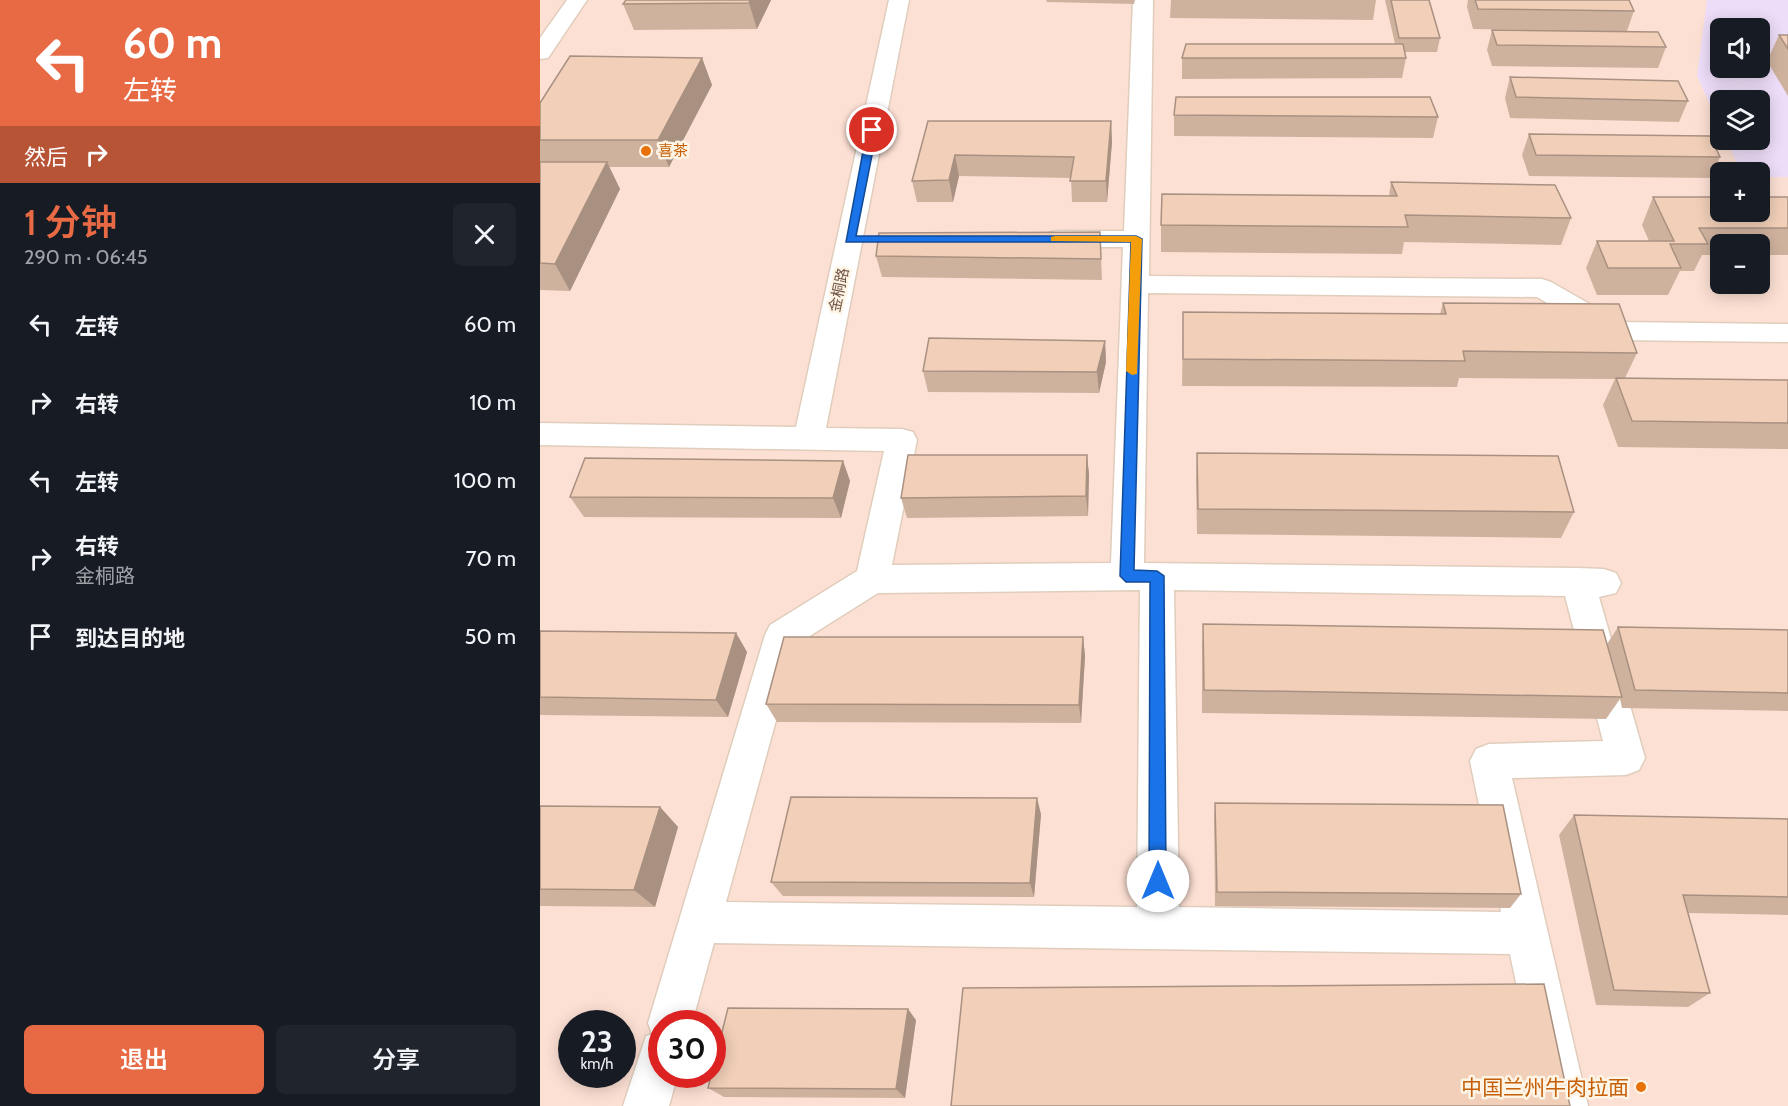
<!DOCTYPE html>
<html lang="zh">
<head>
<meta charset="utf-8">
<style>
	:root { --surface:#171b24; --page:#20242c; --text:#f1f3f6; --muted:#9ea1a6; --accent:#e76a44 }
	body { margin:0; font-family:Cabin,"Noto Sans SC",sans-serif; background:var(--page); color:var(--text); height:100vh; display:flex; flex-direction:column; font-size:22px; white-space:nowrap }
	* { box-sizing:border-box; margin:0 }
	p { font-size:20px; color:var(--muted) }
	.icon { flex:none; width:33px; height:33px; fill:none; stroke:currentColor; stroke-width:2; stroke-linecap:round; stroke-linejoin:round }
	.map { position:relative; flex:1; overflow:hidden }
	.side { display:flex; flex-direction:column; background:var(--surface); width:540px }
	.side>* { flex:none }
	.hud { background:#e76a44; color:#fff; overflow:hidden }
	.fabs { position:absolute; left:1170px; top:18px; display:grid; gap:12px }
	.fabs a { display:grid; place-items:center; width:60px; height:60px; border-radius:9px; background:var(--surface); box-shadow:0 3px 15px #0003; font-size:30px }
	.speed { position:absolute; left:18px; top:1010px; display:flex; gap:12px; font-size:30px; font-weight:700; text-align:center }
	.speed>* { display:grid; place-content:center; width:78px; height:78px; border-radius:50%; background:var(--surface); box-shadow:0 3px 15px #0003; line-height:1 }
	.speed small { font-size:15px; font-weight:400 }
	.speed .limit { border:9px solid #d22; background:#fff; color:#111 }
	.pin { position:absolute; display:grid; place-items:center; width:51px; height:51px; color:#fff; margin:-26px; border:3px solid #fff; border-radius:50%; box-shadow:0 2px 6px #0007 }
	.me { position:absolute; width:66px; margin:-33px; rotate:0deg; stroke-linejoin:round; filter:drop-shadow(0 0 4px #0008) }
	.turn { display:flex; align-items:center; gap:21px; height:126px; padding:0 24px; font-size:27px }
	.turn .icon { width:78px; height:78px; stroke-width:2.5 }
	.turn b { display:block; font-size:42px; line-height:51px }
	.then { display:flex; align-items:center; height:57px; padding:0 24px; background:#0003; gap:12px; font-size:22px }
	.round { display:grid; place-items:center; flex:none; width:63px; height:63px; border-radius:9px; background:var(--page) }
	.overview { display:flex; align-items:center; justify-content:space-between; height:102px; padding:0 24px }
	h1 { font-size:36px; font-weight:600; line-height:45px; color:var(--accent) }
	.action { display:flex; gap:12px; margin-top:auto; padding:12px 24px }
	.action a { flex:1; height:69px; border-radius:9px; background:var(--accent); color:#fff; font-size:24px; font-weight:600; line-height:69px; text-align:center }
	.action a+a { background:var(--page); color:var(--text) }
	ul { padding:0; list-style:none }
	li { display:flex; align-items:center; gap:18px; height:78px; padding:0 24px }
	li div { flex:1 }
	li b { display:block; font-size:22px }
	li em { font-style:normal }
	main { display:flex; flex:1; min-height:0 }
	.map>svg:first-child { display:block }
</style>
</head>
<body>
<main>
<section class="side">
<div class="hud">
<div class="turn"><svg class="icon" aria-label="left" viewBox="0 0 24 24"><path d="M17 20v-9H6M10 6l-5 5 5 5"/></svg><div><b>60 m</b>左转</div></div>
<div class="then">然后<svg class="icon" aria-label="right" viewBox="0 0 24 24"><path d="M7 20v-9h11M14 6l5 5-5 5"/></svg></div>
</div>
<div class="overview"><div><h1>1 分钟</h1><p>290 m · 06:45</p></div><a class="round"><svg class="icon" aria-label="close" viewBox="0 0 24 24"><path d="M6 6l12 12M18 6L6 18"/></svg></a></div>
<ul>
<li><svg class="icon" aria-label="left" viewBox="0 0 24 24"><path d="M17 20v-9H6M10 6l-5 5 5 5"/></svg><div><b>左转</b></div><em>60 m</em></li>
<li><svg class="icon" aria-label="right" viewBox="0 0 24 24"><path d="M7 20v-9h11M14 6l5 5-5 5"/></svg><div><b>右转</b></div><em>10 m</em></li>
<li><svg class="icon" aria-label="left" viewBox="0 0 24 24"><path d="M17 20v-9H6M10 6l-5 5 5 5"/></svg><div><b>左转</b></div><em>100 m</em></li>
<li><svg class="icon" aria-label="right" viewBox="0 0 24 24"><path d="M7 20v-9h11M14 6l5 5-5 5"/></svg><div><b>右转</b><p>金桐路</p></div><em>70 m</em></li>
<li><svg class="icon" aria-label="arrive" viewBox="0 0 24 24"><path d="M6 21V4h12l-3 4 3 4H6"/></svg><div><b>到达目的地</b></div><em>50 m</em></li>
</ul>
<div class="action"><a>退出</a><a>分享</a></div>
</section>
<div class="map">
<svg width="1248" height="1106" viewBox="0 0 1248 1106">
	<rect width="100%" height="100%" fill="#fcf1e0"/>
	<path fill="#fde0d4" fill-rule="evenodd" d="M0,0h1248v1106h-1248zM1180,28h40v40h-40zM1180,100h40v40h-40zM1180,172h40v40h-40zM1180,244h40v40h-40zM32,1023h50v51h-50zM122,1023h50v51h-50z"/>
	<path fill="#eeddf8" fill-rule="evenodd" d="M1167,0h81v177h-28v-5h-19l-15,-32h34v-40h-40v27l-23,-51zM1180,28h40v40h-40z"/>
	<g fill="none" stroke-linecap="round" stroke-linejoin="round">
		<g stroke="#e0cdbc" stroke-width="3">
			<path id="minor" d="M27,0h20l-39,58 -8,1v-21z
				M349,0h20l-83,428 76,1 11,3 4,8 -25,125 219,-2 12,-316h-66l-9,-2 -4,-6 4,-6 9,-2h67l9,-231h20l-4,276 393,3 9,3 70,40 167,2v18l-172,-2 -10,-2 -69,-41 -389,-4 -4,270 434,5 26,1 12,4 5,10 -5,10 -17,4 46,161 -6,12 -13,5 -114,3 76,328h-46l-32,-152 -796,-11 -22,80h-30v51h16l-9,32h-46l23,-70 6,-2 -4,-11 117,-388 5,-10 87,-54 27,-120 -344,-6v-22l256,4zM600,590l-3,317 -411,-5 71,-258 81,-51zM634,590l391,6 38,145 -114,3 -13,5 -6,12 31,151 -322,-5z"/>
		</g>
		<use href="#minor" fill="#fff" fill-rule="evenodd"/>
	</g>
	<path fill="#cfb29e" d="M86,0h145l-14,29 -123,1 -11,-26z
		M506,0h89l-1,4 -87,-2z
		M631,0h205l-3,20 -203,-2z
		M845,0h44l11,38 -3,14h-32l1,6 -4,20 -220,1v-21l213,-14z
		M928,0h161l5,11 -7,20 39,16 -8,21 -166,-2 -5,-16 5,-20h39l-58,-1 -6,-22z
		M1239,35h9v61l-21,-35z
		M162,58l10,27 -43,82h-60l11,22 -50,102 -30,-1v-187z
		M970,77l178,24 -9,21 -169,-4 -5,-20z
		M634,115l264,2 -5,21 -259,-2z
		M388,121h183l1,21 -5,60h-35l-1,-24 -112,-2 -6,26h-36l-5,-21z
		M989,134l191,23 -9,21 -182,-2 -7,-21z
		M851,182l180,36 -10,27 -157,-3 -2,12 -241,-2v-27l228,-29z
		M1113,197h135v58h-28v-11h-40v11h-18l-8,16h-14l-12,24h-71l-11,-27 11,-27h52l-7,-16z
		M560,232l2,48 -220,-3 -6,-21z
		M903,303l194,50 -12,25 163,2v69l-170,-2 -15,-42 12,-26 -156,-1 -2,9 -275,-1 1,-74 257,2z
		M565,341l1,21 -7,31 -171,-1 -5,-21z
		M657,453l377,59 -13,26 -364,-4 -1,-55z
		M547,455l2,20 -1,41 -181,2 -6,-20z
		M303,461l7,20 -9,37 -257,-1 -14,-20z
		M663,624l404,20 11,-17 170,3v81l-166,-3 -2,-9 -14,20 -404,-6v-66z
		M0,631l196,2 11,19 -19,65 -188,-2z
		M543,637l2,19 -4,67 -304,-1 -11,-18z
		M675,803l306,91 -11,14 -295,-2 -1,-87z
		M0,806l120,1 18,20 -23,80 -115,-1z
		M501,814l-7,83 -251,-1 -12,-14z
		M1034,815l214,4v96l-100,-2 22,80 -22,14 -92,-2 -37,-170z
		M376,1020l-11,78 -181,-1 -16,-9z"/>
	<path fill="#a99181" d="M210,0h21l-14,29 -8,-26z
		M162,58l10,27 -43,82 -11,-27z
		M571,121l1,21 -5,60 -1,-21z
		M415,155l4,21 -6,26 -4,-22z
		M67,162l13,27 -50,102 -15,-27z
		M565,341l1,21 -7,31 -2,-21z
		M547,455l2,20 -1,41 -2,-20z
		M303,461l7,20 -9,37 -8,-20z
		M196,633l11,19 -19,65 -12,-17z
		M543,637l2,19 -4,67 -2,-18z
		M497,798l4,16 -7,83 -4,-14z
		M120,807l18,20 -23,80 -21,-17z
		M368,1009l8,11 -11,78 -9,-9z"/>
	<path fill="#f1cfb8" stroke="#a99181" stroke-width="1.5" d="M86,0h124l-1,3 -126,1z
		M851,0h38l11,38h-41z
		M935,0h154l5,11 -156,-2z
		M952,30l166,2 8,15 -169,-2z
		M1239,35h9v14z
		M646,44h217l3,14h-224z
		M30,56l132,2 -44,82h-118v-37z
		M970,77l168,4 10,20 -172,-4z
		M636,97h254l8,20 -264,-2z
		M388,121h183l-5,60h-36l4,-24 -119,-2 -6,25 -37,1z
		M989,134l181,2 10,21 -184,-2z
		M0,162h67l-52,102 -15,-1z
		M851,182l164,3 16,33 -166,-3 3,12 -247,-2 1,-31 235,2z
		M1113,197h67v15h40v-15h28v31h-89l9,16h-38l11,24h-73l-11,-27h77z
		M560,232l1,27 -225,-3 3,-23z
		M903,303l176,1 18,49 -174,-2 2,10 -282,-2v-47l263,2z
		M389,338l176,3 -8,31 -174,-1z
		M1076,378l172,2v43l-156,-2z
		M657,453l361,3 16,56 -376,-3z
		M368,455h179l-1,41 -185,2z
		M45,458l258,3 -10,37 -263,-1z
		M663,624l400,6 19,67 -418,-7z
		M1078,627l170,3v63l-153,-3z
		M0,631l196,2 -20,67 -176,-3z
		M244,637h299l-4,68 -313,-1z
		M251,797l246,1 -7,85 -259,-1z
		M675,803l288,2 18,89 -304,-2z
		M0,806l120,1 -26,83 -94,-1z
		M1034,815l214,4v78l-105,-2 27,98 -96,-3z
		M1004,984l26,122h-619l12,-118z
		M188,1008l180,1 -12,80 -188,-1z"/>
	<path fill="#1a73e8" stroke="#114b97" stroke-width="1.5" d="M332,128l5,2 -21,106h280l6,3 -8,331 23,1 7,5 2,305 -2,6 -6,2 -6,-2 -3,-6 1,-299h-24l-6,-6 11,-334h-285l21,-112z"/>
	<path fill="#f59e0b" d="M515,236h81l6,3 -5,135 -5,1 -6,-4 5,-129 -80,-1v-4z"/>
	<g fill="#e8710a" stroke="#fff5e6" stroke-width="2">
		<circle cx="106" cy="151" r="6"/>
		<circle cx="1101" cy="1087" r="6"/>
	</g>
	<g text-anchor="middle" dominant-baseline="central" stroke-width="5" stroke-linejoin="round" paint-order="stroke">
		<g font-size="15" fill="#c56008" stroke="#fff5e6" text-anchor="start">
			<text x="118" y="151">喜茶</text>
		</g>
		<g font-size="15" fill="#735748" stroke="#fff5e6">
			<text transform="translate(299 290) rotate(-78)">金桐路</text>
		</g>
		<g font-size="21" fill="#c56008" stroke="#fff5e6" text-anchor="end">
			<text x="1089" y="1087">中国兰州牛肉拉面</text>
		</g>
	</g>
</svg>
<div class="fabs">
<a><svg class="icon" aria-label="sound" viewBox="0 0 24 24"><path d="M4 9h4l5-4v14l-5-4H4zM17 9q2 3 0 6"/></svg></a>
<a><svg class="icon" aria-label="layers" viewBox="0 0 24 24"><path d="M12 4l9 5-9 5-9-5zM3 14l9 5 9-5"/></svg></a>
<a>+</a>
<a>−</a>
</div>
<div class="speed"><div>23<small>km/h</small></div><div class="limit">30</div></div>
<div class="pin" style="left:332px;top:130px;background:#d93025"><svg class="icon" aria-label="arrive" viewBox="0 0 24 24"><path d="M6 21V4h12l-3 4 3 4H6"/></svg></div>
<svg class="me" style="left:618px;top:881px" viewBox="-20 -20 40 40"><circle r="19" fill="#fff"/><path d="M0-13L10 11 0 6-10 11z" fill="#1a73e8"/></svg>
</div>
</main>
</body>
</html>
